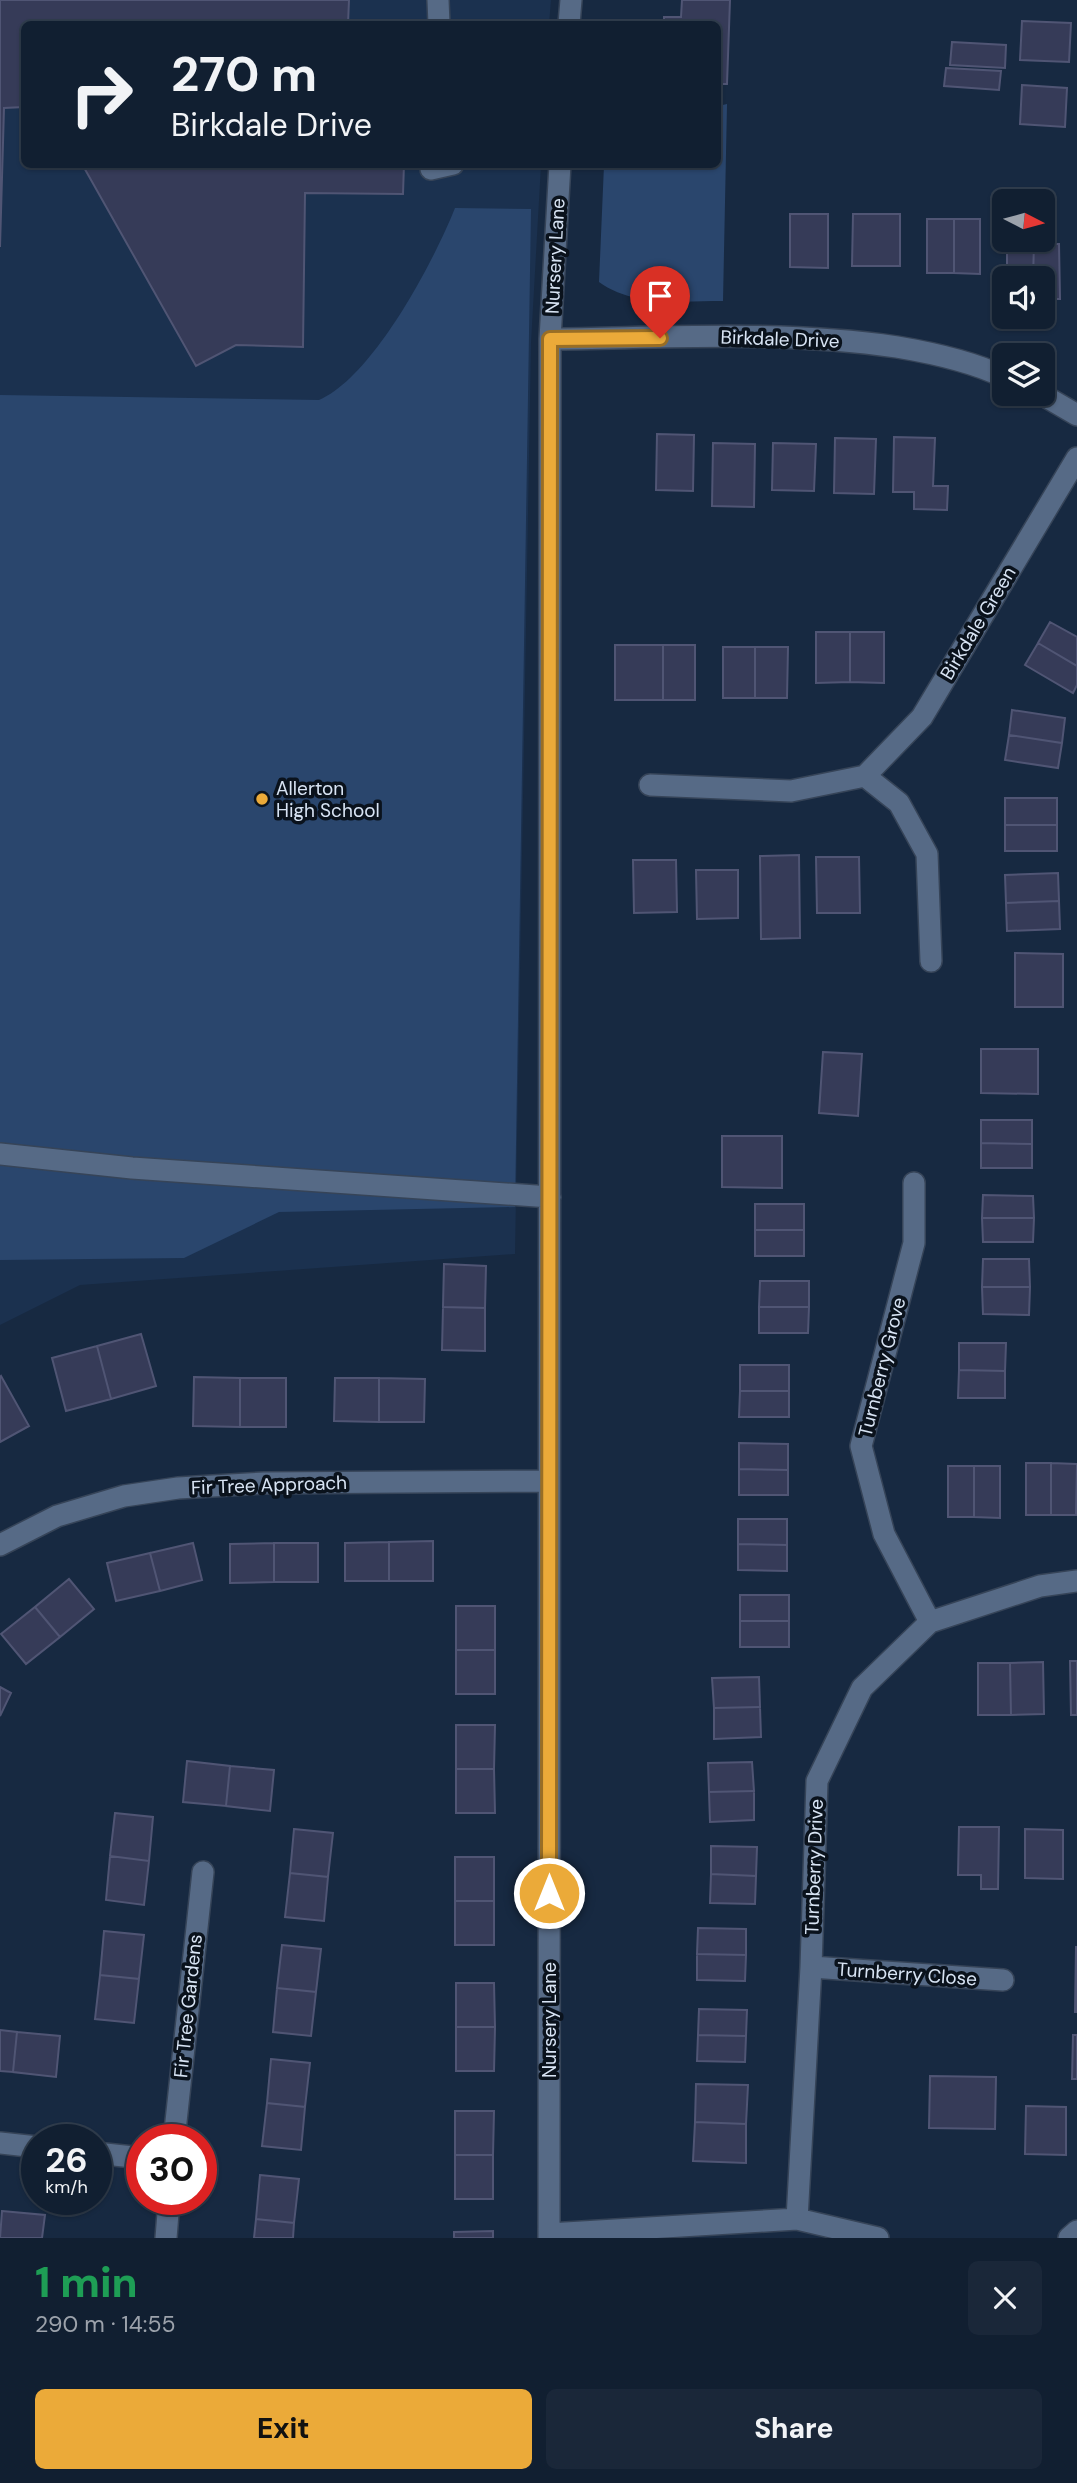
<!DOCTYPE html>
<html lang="en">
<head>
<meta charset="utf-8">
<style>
	:root { --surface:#111f31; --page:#1a2739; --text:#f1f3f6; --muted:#9ca2ab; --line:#303d4d; --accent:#ebaa39 }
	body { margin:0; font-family:"DM Sans",sans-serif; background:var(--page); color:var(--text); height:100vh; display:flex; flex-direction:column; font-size:26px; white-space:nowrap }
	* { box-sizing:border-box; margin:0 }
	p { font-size:23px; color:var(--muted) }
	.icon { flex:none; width:38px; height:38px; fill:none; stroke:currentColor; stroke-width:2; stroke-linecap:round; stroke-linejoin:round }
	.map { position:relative; height:2238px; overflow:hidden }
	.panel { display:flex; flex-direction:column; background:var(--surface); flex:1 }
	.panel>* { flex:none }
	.top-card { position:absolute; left:21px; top:21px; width:700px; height:147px; border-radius:10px; box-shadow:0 2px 5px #0004,0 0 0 2px var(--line); background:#111f31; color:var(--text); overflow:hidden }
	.needle { width:46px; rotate:96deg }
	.tools { position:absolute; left:992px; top:189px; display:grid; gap:14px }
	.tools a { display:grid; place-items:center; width:63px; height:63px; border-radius:10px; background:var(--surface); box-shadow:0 2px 5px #0004,0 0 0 2px var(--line); font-size:35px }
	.speed { position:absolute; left:21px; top:2124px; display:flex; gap:14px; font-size:35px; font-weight:700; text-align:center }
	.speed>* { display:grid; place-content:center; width:91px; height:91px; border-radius:50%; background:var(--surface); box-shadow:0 2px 5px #0004,0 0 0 2px var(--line); line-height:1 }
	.speed small { font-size:18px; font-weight:400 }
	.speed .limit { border:10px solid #d22; background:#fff; color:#111 }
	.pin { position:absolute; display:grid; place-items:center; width:60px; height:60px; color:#fff; margin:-72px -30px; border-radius:50% 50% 50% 0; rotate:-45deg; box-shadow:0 0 7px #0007 }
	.pin .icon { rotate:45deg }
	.me { position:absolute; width:77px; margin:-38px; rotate:0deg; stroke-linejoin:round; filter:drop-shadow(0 0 5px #0008) }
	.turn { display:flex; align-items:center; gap:24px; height:147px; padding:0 35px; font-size:32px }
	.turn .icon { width:91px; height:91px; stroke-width:2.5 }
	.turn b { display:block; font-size:49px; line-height:60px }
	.round { display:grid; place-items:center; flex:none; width:74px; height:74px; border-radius:10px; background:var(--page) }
	.headline { display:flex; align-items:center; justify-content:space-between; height:119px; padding:0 35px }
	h1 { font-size:42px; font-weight:800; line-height:52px; color:#1e9e55 }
	.button { display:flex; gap:14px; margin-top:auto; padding:14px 35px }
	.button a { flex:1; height:80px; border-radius:10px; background:var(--accent); color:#111; font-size:28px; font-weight:800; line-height:80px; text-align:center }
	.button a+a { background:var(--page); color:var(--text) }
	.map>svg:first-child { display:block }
</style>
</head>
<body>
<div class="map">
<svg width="1077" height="2238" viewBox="0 0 1077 2238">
	<rect width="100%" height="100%" fill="#172941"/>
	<path fill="#1b314f" d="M0,0h551l-2,24h-525v140l517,1 -10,178 -16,911 -435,31 -80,40z"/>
	<path fill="#2a466d" d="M727,104l-4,197c-40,0 -90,6 -124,-19l5,-117 114,-1v-58z
		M455,208l76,1 -16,998 -236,5 -95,46 -184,2v-865l319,5c54,-23 115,-139 136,-192z"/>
	<path fill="#363b58" stroke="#505574" stroke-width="2" d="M0,0h349l-1,24h-324v83l-20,1 -4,139z
		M682,0h48l-3,84h-9v-60h-54v-7h17z
		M1022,21l49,2 -2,39 -49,-2z
		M952,42l54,3 -1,23 -55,-3z
		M946,68l55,3 -2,19 -55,-4z
		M1022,85l45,3 -2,39 -45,-3z
		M82,164h322l-1,30 -98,-1 -2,154 -67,-2 -40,21z
		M790,214h38v54l-38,-1z
		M853,214h47v52h-48z
		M927,219h27v54h-27z
		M954,219h26v55l-26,-1z
		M1007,244h27l-1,34h-26z
		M1034,244h25l1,55h-17v-21h-10z
		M657,434l37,1 -1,56 -37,-1z
		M894,437l41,1 -2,48h15l-1,24 -33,-1v-17h-21z
		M835,438l41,1 -2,55 -40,-1z
		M713,443l42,1 -1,63 -42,-1z
		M773,443l43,1 -2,47 -42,-1z
		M1050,622l27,15v29l-39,-23z
		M816,632h34v50l-34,1z
		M850,632h34v51l-34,-1z
		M1038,643l39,23v19l-4,8 -48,-28z
		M615,645h48v55h-48z
		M663,645h32v55h-32z
		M723,647h32v51h-32z
		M755,647h33l-1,51h-32z
		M1012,710l53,8 -3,25 -53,-8z
		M1009,735l53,8 -4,25 -53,-8z
		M1005,798h52v27h-52z
		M1005,825h52v26h-52z
		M799,855l1,83 -39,1 -1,-83z
		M816,857h43l1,56h-43z
		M633,860h43l1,52 -43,1z
		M696,870h42v48l-41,1z
		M1058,873l1,28 -53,2 -1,-28z
		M1059,901l1,28 -53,2 -1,-28z
		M1015,953l48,1v53h-48z
		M981,1049h57v45l-57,-1z
		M823,1052l39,2 -4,62 -39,-3z
		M981,1120h51v24l-51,-1z
		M722,1136h60v52l-60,-1z
		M981,1143l51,1v24h-51z
		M983,1195l50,1 1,22h-52z
		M755,1204h49v26h-49z
		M982,1218h52l-1,24h-50z
		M755,1230h49v26h-49z
		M983,1259h46l1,28h-48z
		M444,1264l42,2 -1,42 -42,-1z
		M760,1281h49v26h-50z
		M982,1287h48l-1,28 -46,-1z
		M443,1307l42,1v43l-43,-1z
		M759,1307h50l-1,26h-49z
		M141,1334l15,52 -45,13 -14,-53z
		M959,1343h47l-1,28 -46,-1z
		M97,1346l14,53 -45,12 -14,-53z
		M740,1365h49v26h-49z
		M959,1370l46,1v27h-47z
		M1,1376l28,50 -29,16v-65z
		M194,1377l46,1v49l-47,-1z
		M240,1378h46v49h-46z
		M335,1378h44v44l-45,-1z
		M379,1378l46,1 -1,43h-45z
		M740,1391h49v26h-50z
		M739,1443l49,1v26l-49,-1z
		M1026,1463h25v52h-25z
		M1051,1463l26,1 -1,51h-25z
		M948,1466h26v51h-26z
		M974,1466h26v52l-26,-1z
		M739,1469l49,1v25h-49z
		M738,1519h49v26l-49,-1z
		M433,1541v40h-44v-39z
		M389,1542v39h-44v-38z
		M193,1543l9,37 -42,11 -10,-38z
		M274,1543h44v39h-44z
		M274,1543v39l-44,1v-39z
		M738,1544l49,1v26l-49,-1z
		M150,1553l10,38 -44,10 -9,-38z
		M69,1579l25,30 -34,28 -25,-30z
		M740,1595h49v26h-49z
		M456,1606h39v44h-39z
		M35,1607l25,30 -34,27 -25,-30z
		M740,1621h49v26h-49z
		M456,1650h39v44h-39z
		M1070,1661h7v54h-6z
		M1043,1662l1,52 -33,1 -1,-52z
		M978,1663h32l1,52h-33z
		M759,1677l1,30 -46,1 -2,-30z
		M0,1687l11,6 -11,23z
		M760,1707l1,30 -47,2v-31z
		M456,1725h39l-1,44h-38z
		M187,1761l43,5 -4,40 -43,-4z
		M752,1762l2,29 -45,1 -1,-29z
		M230,1766l44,4 -4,41 -44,-5z
		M456,1769h38l1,44h-39z
		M754,1791v29l-44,2 -1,-30z
		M115,1813l38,4 -4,44 -39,-5z
		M959,1827h40l-1,62h-17v-14h-23z
		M294,1829l39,4 -5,44 -38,-4z
		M1025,1829l38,1v49l-38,-1z
		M711,1846l46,1 -1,29 -45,-2z
		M110,1856l39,5 -5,44 -38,-5z
		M455,1857h39v44h-39z
		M290,1873l38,4 -4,44 -39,-4z
		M711,1874l45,2 -1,28 -45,-1z
		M455,1901h39v44h-39z
		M698,1928l48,1v26l-49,-1z
		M104,1931l40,4 -5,44 -39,-4z
		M282,1945l39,4 -5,43 -39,-4z
		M1076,1947h1v65h-2z
		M697,1954l49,1 -1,26 -48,-1z
		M100,1975l39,4 -5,44 -39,-4z
		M456,1983h38l1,44h-39z
		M277,1988l39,4 -5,44 -38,-4z
		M699,2009l48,1 -1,26 -48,-1z
		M456,2027h39l-1,44h-38z
		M0,2030l17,2 -4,40 -13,-1z
		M17,2032l43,4 -4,41 -43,-5z
		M698,2035l48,1 -1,26 -48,-1z
		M1073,2035h4v44h-5z
		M271,2059l39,4 -5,44 -38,-4z
		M930,2076l66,1 -1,52 -66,-1z
		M696,2084l52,1 -2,39 -51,-2z
		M267,2103l38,4 -4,43 -39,-4z
		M1026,2106l40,1v48l-41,-1z
		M455,2111h39l-1,44h-38z
		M695,2122l51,2v39l-53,-2z
		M455,2155h38v44h-38z
		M260,2175l39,4 -5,44 -38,-4z
		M2,2211l43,4 -3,23h-42z
		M256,2219l38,4 -1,15h-39z
		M493,2231v7h-39v-6z"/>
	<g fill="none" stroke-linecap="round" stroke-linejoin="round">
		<g stroke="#364458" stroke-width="24">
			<path id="minor" d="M438,0l1,24
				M569,24l2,-24
				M432,164l-1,5 22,-5
				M550,339c115,-1 232,-9 347,8 36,6 74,14 107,30
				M1041,394l36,21
				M865,776l34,27 28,51 4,107
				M650,785l141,6 74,-15 57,-59 155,-259
				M0,1154l132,14 418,29
				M914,1183v60l-53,203 23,88 46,88
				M0,1545l57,-29 67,-20 54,-8 86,-5 285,-2
				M811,1967l192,13
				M174,2140l29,-268
				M0,2143l37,4
				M96,2153l46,5
				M797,2219l14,-252 6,-186 45,-93 68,-66 110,-36 37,-5
				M549,2234l248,-15 81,19
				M166,2238l3,-38
				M549,2238l1,-1899 10,-175
				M1069,2238l8,-7"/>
		</g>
		<use href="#minor" stroke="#566a86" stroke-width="21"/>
	</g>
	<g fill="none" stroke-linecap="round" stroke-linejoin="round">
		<g stroke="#996e25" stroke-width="18">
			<path id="route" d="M549,1893l1,-1554 110,-1"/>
		</g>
		<use href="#route" stroke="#ebaa39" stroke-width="12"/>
	</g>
	<circle fill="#ebaa39" stroke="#0a121c" stroke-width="2.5" cx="262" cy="799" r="7"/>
	<g text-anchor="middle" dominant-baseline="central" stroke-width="7" stroke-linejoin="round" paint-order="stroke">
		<g font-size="19" fill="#d8e4f4" stroke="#0a121c">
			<text transform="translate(555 256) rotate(-87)">Nursery Lane</text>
			<text transform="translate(780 339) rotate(2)">Birkdale Drive</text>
			<text transform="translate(978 623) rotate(-59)">Birkdale Green</text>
			<text transform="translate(882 1367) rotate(-76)">Turnberry Grove</text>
			<text transform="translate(269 1485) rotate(-2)">Fir Tree Approach</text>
			<text transform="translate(814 1867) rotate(-88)">Turnberry Drive</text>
			<text transform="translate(907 1974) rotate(4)">Turnberry Close</text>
			<text transform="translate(188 2006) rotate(-84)">Fir Tree Gardens</text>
			<text transform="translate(549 2020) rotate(-90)">Nursery Lane</text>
		</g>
		<g font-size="19" fill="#d8e4f4" stroke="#0a121c" text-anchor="start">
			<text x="276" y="788">Allerton<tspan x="276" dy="22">High School</tspan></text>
		</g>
	</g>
</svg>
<div class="tools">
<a><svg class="needle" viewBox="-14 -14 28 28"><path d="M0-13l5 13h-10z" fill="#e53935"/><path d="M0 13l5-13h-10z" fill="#9ca2ab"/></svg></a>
<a><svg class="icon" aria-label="sound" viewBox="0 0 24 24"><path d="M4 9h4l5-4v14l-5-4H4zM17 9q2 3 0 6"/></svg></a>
<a><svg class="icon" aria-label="layers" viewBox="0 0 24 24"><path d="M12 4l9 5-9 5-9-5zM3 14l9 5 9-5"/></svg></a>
</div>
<div class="speed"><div>26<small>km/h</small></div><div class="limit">30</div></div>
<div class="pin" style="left:660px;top:338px;background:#d93025"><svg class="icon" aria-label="arrive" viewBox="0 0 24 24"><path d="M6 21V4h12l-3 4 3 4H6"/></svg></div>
<svg class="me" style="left:549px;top:1893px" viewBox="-20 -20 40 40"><circle r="17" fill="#ebaa39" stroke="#fff" stroke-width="3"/><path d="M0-11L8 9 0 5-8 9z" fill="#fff"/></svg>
<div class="top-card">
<div class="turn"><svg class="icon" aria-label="right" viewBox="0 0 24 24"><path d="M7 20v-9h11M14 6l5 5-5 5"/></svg><div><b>270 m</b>Birkdale Drive</div></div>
</div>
</div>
<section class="panel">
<div class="headline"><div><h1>1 min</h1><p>290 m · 14:55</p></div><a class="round"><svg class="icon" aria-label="close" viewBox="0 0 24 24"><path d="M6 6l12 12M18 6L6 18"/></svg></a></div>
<div class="button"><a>Exit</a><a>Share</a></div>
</section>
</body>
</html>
